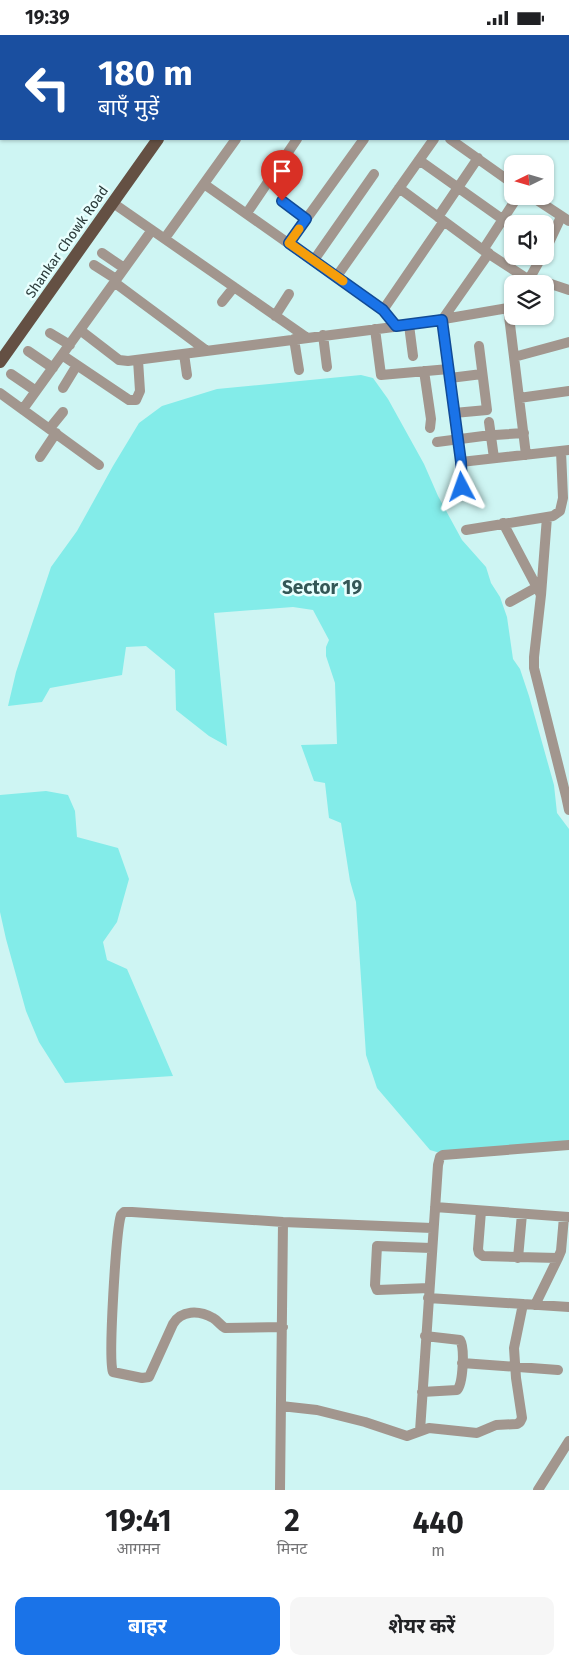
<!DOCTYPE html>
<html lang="hi">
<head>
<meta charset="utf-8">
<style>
	:root { --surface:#fff; --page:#f6f6f6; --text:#202124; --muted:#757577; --accent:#1a73e8 }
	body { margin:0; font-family:"Fira Sans","Noto Sans Devanagari",sans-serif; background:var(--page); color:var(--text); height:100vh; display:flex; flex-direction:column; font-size:19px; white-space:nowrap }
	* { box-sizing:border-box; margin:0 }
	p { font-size:16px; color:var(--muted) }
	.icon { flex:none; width:28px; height:28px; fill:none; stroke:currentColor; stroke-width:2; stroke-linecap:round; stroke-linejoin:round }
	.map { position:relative; height:1455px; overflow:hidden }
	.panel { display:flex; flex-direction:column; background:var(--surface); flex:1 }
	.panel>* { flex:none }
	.banner { position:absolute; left:0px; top:0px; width:570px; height:105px; box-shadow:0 1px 4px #0004; background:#1a4fa0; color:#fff; overflow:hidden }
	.needle { width:32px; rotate:265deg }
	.fabs { position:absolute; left:504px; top:120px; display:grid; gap:10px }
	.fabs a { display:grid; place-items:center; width:50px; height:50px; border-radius:10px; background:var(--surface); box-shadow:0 1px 4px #0004; font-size:25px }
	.pin { position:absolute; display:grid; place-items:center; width:42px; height:42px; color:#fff; margin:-51px -21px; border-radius:50% 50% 50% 0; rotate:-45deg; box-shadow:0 0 5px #0007 }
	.pin .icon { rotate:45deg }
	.me { position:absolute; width:55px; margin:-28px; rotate:356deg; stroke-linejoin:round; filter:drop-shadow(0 0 4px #0008) }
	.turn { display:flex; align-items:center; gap:18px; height:105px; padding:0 15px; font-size:22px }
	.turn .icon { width:65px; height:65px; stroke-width:2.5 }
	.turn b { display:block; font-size:35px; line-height:42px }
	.eta { display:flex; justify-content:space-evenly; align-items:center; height:85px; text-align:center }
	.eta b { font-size:30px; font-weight:700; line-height:35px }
	.button { display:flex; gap:10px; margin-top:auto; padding:10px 15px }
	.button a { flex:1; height:58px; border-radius:10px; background:var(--accent); color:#fff; font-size:20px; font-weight:700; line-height:58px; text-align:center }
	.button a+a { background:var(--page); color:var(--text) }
	.status { display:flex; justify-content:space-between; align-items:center; height:35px; padding:0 25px; background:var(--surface); direction:ltr }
	.status svg { height:14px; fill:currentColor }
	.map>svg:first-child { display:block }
</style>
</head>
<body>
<div class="status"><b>19:39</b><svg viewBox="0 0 49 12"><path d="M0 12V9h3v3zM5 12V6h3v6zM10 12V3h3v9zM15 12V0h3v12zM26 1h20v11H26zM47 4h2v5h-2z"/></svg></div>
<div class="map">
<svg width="569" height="1455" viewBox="0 0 569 1455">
	<rect width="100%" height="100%" fill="#cef5f3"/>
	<path fill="#83ece9" d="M361,340l12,3 15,21 36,65 14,32 24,44 24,27 5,16 9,14 7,20 6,42 7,10 9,27 25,89 3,28 12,16v312l-129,12 -10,-3 -53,-62 -11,-33 -10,-153 -6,-21 -9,-58 -12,-5 -4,-35 -11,-2 -13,-36 36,-1 -2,-61 -9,-27v-9l3,-7 -16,-30 -20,-3 -79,6 13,133 -18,-10 -33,-26 -1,-40 -29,-24 -20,1 -4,28 -72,13 -8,14 -34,4 8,-34 35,-105 26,-36 36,-65 26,-43 23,-17 55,-17z
		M46,756l22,4 7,16 2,26 41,11 11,31 -12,43 -14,20 4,18 20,9 46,107 -108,7 -26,-41 -13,-31 -20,-72 -6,-27v-117z"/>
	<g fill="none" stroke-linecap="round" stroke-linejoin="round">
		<path stroke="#a2968e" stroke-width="10" d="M300,0l2,1
			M450,104l62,44
			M419,125l93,66
			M204,149l179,126 13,16
			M399,153l84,62 46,30 16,2 24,8
			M531,161l38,25
			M282,166l24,18
			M113,168l193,134
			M247,178l50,-74
			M438,182l40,-59
			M165,203l71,-99
			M289,208l75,-104
			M483,215l35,-54
			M545,216l16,-34
			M102,218l22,15
			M314,225l60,-86
			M94,230l22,14
			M337,241l97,-137
			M114,247l93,69
			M527,248l15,-27
			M222,267l12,-15
			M508,273l18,147
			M383,275l61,-89
			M275,281l14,-22
			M409,290l4,31
			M375,294l6,46 68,-6
			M80,295l39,30 9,1 281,-36 99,-17 4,-6
			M50,298l20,12
			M323,300l4,32
			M294,304l5,31
			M28,316l25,17
			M184,319l3,21
			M62,320l67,45h7l4,-9 -2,-31
			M514,322l55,-15
			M424,336l7,48 -1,9
			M11,339l25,17
			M450,343l32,-4
			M63,353l14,-23
			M0,358l99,72
			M519,363l50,-7
			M23,374l129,-179
			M454,378l33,-3 -8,-64
			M489,387l5,36
			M50,393l13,-16
			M495,400l29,-2
			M437,407l54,-7
			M40,422l16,-24
			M461,427l108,-12
			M462,452l-1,-25 -19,-142 47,-67
			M547,482l-6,78 -7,62v11l32,128
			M503,488l38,72
			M466,495l81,-13 6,-1 7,-5 3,-13 -2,-47
			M510,567l27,-15
			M569,758l-3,3 3,14
			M435,1172l134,10
			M481,1176l-3,38 1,4 4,3 75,2 3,-7 3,-34
			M518,1223l4,-44
			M429,1253l-52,2 -2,-5 2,-39 54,2
			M428,1263l141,9
			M535,1270l23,-47
			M283,1292l-58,1c-5,-3 -8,-8 -12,-10 -14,-8 -32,-8 -40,6l-24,53 -7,1 -29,-6c-5,-12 3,-141 8,-157l3,-3h8l151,10 149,6
			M462,1328l96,7
			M422,1357l35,-2c6,-6 8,-42 3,-50l-35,-4
			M281,1371l36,4 48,12 42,14 22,-8 48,5 19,-8 21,-1 3,-2 2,-4 -6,-40 -2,-30 9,-44
			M420,1396l18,-266 2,-8 3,-2 126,-10
			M280,1455l3,-268
			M538,1455l31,-49"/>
		<path stroke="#645043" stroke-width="12" d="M229,1l1,-1
			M0,327l158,-223"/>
	</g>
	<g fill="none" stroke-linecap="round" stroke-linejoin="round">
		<g stroke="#114b97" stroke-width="12">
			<path id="route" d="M282,166l24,18 -17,24 94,67 13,16 46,-6 19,142 1,25"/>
		</g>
		<use href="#route" stroke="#1a73e8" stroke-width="9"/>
		<path stroke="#f59e0b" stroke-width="9" d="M299,194l-10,14 54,38"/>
	</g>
	<g text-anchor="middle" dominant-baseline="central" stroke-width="5" stroke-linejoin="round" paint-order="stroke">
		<g font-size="14" fill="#2c3c3b" stroke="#e8fffe">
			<text transform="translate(67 207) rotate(-55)">Shankar Chowk Road</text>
		</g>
		<g font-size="19" font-weight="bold" fill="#345756" stroke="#e8fffe">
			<text x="322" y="552">Sector 19</text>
		</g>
	</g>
</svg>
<div class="fabs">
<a><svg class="needle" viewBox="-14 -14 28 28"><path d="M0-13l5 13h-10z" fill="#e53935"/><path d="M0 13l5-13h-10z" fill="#757577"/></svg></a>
<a><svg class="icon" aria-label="sound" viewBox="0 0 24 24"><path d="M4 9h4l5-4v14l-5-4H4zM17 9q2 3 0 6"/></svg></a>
<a><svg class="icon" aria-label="layers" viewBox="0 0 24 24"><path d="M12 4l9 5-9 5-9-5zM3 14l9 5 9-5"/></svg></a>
</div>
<div class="pin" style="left:282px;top:166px;background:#d93025"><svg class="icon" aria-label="arrive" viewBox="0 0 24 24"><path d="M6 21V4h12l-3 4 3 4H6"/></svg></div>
<svg class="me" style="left:462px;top:452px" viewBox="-20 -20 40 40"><path d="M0-17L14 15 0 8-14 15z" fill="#1a73e8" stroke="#fff" stroke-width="4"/></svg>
<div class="banner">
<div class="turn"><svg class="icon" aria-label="left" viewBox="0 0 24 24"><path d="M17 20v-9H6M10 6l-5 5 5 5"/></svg><div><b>180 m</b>बाएँ मुड़ें</div></div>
</div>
</div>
<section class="panel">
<div class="eta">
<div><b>19:41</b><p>आगमन</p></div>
<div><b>2</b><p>मिनट</p></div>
<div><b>440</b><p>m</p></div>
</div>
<div class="button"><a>बाहर</a><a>शेयर करें</a></div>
</section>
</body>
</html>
